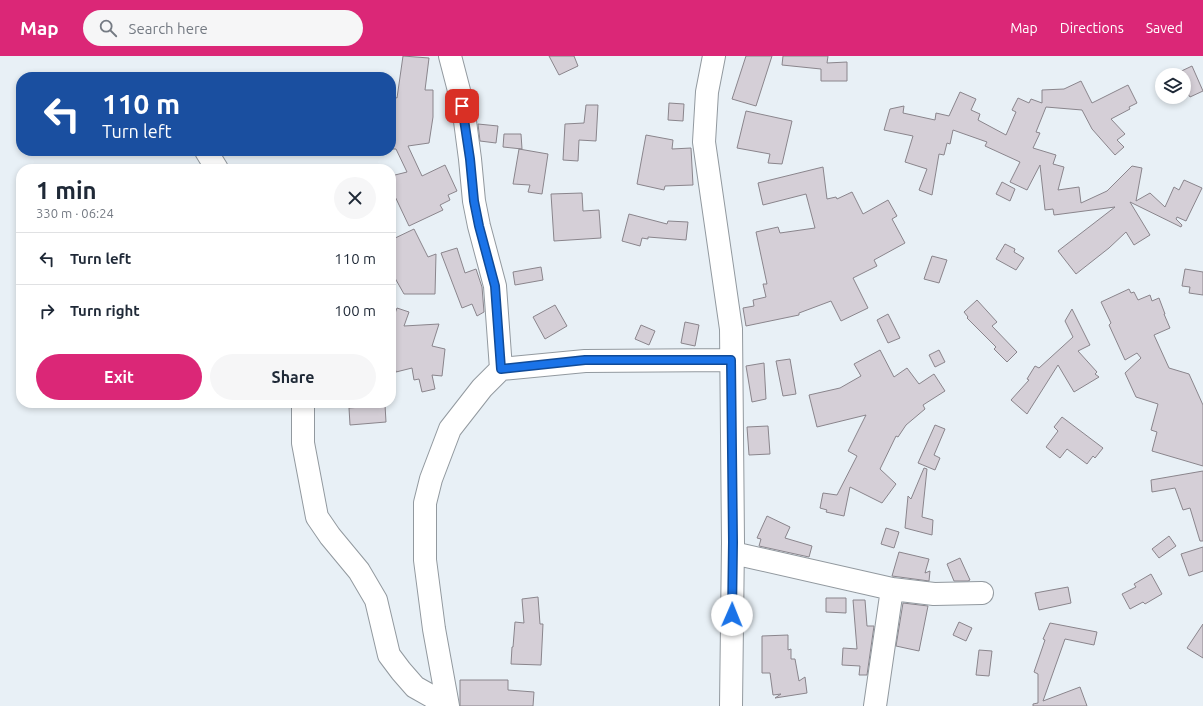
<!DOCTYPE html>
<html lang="en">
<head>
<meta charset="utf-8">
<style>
	:root { --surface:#fff; --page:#f6f6f7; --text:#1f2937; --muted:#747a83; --line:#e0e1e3; --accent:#db2777 }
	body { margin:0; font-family:Ubuntu,sans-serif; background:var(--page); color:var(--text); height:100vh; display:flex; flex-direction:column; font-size:15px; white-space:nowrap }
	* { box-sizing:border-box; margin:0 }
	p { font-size:13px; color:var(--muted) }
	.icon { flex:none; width:22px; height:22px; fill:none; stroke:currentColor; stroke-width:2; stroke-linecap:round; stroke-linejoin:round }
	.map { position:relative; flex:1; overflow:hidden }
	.details { position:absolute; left:16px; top:108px; width:380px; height:244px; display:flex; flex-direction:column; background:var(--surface); border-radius:16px; box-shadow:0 2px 6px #0003 }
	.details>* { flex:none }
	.guide { position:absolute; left:16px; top:16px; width:380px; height:84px; border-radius:16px; box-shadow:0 2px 6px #0003; background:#1a4fa0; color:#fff; overflow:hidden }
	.tools { position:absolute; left:1155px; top:12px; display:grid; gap:8px }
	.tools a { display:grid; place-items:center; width:36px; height:36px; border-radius:50%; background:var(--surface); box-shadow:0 2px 6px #0003; font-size:20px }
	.pin { position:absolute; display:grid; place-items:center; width:34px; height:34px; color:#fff; margin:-17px; border-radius:8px; box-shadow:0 2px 6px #0006 }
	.me { position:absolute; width:44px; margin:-22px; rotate:1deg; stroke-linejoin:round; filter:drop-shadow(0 0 3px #0008) }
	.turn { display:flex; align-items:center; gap:14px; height:84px; padding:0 20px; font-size:18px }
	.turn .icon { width:52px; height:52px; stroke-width:2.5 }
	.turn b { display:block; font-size:28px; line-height:34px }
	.round { display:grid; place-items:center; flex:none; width:42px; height:42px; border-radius:21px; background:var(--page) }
	.overview { display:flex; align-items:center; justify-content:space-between; height:68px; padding:0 20px }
	h1 { font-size:24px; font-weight:600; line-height:30px }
	.button { display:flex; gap:8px; margin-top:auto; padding:8px 20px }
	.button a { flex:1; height:46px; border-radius:24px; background:var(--accent); color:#fff; font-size:16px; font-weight:600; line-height:46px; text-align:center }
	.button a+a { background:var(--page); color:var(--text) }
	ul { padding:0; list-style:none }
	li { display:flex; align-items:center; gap:12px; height:52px; padding:0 20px; border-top:1px solid var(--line) }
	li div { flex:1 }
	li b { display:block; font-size:15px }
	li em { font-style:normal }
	header { display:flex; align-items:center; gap:24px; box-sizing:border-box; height:56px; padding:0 20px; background:var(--accent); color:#fff }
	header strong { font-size:19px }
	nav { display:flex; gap:22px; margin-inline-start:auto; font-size:14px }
	.search { width:280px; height:36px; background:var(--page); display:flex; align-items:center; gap:10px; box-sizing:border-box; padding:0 14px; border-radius:22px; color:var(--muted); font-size:15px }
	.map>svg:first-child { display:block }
</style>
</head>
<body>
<header>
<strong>Map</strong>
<div class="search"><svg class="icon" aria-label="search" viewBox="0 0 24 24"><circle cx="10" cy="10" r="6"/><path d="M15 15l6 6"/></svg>Search here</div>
<nav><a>Map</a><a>Directions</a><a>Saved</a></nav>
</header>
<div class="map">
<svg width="1203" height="650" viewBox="0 0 1203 650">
	<rect width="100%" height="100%" fill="#e8f0f6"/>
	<path fill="#d5cfd7" stroke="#8a858c" d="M403,0l26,2 -4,32h8v27l-4,26 -21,3 14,30 23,-11 12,26 -9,4 2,5 -10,5 3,5 -34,16 -18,-38v-12l16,-4 -11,-23h-5v-53l6,2z
		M549,0h25l4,10 -19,9z
		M746,0h26l-16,50 -24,-7z
		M783,0h45l-1,7 20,-1v19h-26v-12l-39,-4z
		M1192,10l11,25 -13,6 -2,-3 -4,2v-21h-11z
		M1081,25l11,22 36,-18 9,18 -8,4 1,2 -19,10 14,15 -8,6 7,7 -9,8 -23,-26 -10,-19 -36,-3 -10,25 4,1 -7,15 23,7 -3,9 11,3 -6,23 21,-3 2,16 26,-12 25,-25 10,2 -6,33 14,-8 15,14 9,-20 5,3 5,-10 18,8 -16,33 -9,-4 -1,2 6,6 -1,2 -51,-25 20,33 -16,10 -8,-13 -17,16 -33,26 -18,-23 57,-44 -61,8 -1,-6 -8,1 -5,-45 -13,25 -17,-8 10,-20 -35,-16 2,-4 -34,-12 -3,14 -3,-1 -3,12 -5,-1 -7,41 -13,-5 8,-21 -22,-7 8,-26 -29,-6 6,-21 14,-3 -1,7 32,7 1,-7 13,3 11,-24 16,7 -5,11 9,4 -2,6 28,15 10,-23 -4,-2 6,-12 11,5 2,-4 11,4v-13l22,-1z
		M1169,41h12l-10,5z
		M669,47l15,1 -1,17 -15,-1z
		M586,49h12l-2,36 -17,-1 -1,21 -15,-1 2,-36 19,-1z
		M746,55l46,10 -10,43 -14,-1 2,-9 -33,-6z
		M478,68l20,2 -2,17 -16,-2z
		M504,78h17l1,15 -19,-2z
		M646,79l27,5 -1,9 19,-1 2,37 -28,1 -1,4 -27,-6z
		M519,93l29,5 -6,40 -14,-2 2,-7 -17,-1z
		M823,111l4,32 9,-2 1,2 15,-7 11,22 25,-14 9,16 -5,3 13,24 -31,17 3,6 -24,12 15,30 -27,13 -10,-20 -32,12v2l-53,11 -3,-18 11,-2 -1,-6 13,-3 -3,-13h4l-11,-52 22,-5 2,6 35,-5 -9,-34 -43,11 -5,-22z
		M1002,126l13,7 -5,12 -14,-7z
		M582,137l1,18 16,-1 2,28 -47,3 -3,-47z
		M629,158l38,10 1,-3 20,1 -2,18 -38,-3v2l-6,-1 -2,8 -18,-5z
		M414,173l14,28 8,-3 -1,40h-31l-13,-23v-31z
		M1005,188l10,5 -1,3 10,6 -8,12 -20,-11z
		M457,192l8,25 11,-4 6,18 2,25 -7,4 -5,-12 -10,4 -21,-55z
		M932,200l15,4 -8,23 -15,-4z
		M541,211l2,13 -28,5 -2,-13z
		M1185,213l18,3v23l-14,-2 1,-6 -8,-1z
		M1129,233l2,4 3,-1 4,8 12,-5 2,6 7,-3 6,16h-1l6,14 -16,7 15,33 20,6 14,31v61l-51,-15 5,-19 -6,-2 7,-26 -22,-7 -11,-24 16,-15 -4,-5 -12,7 -16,-35 2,-2 -10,-21z
		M977,244l20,22 -5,4 25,26 -10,10 -13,-13 2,-2 -29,-29 1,-1 -4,-5z
		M555,249l12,21 -22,13 -12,-22z
		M397,252l12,4 -5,14 35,-2 -7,22 13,3 -3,27 -10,-1 3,14 -13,3 -3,-13 -5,1 -2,-12 -16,4 -3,-14h-2v-34z
		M1072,253l18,36 -12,6 19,21 -2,2 4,3 -25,15 -16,-27 -31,49 -16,-14 18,-20 -2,-1 8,-13 4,2 34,-31 -8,-16z
		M888,258l12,24 -12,5 -11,-23z
		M685,266l14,3 -4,21 -14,-3z
		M641,269l14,6 -6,14 -14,-6z
		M880,294l14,27 13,-9 12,16 15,-10 11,17 -22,14 2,4 -19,16 -8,12 -2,-1 -16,33 16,15 -14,19 -32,-16 -6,29 -18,-4 1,-2 -7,-2 3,-15 14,2 20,-39 -9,-5 18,-36 -49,12 -8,-32 31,-7 21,-12 -7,-12z
		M939,294l6,12 -10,5 -6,-12z
		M790,303l6,35 -13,2 -7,-35z
		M764,307l2,36 -14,3 -6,-36z
		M385,349l1,17 -36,3 -1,-17z
		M1062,361l41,31 -8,10 -2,-2 -6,8 -20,-15 -7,9 -14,-11 12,-16 -4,-4z
		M935,369l10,4 -11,26 6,3 -5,12 -17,-7z
		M768,370l2,28 -21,1 -2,-28z
		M924,412l3,1 -5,48 11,3 -1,15 -27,-7 3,-32 3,3z
		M1203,415v70h-3l-10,-33 -7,2 -8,-22 -23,4 -1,-12z
		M767,460l23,11 -5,11 27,8 -3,11 -50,-11 2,-7 -4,-1z
		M886,472l13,4 -5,16 -13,-4z
		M1169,480l7,10 -17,12 -7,-9z
		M1203,491v24l-14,5 -8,-22z
		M899,496l30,7 -4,14 5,-2 -1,10 -37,-5z
		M960,502l10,22 -2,1h-14l-7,-17z
		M1151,518l11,20 -17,10 -2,-2 -13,7 -8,-15 14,-7 -2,-3z
		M1068,531l3,16 -32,7 -4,-17z
		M538,541l2,27h3l-2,41 -30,-1 1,-17h1l2,-25 9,1 -2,-24z
		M826,542h20v15l-20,-1z
		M853,544h12l2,26h7l-7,49h-8l1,-9 -18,-1 1,-17 14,1z
		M903,547l25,3 -9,45 -23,-5z
		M959,566l13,6 -6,13 -13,-6z
		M1050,567l47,9 -3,13 -29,-6 -22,62 37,-14 7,19h-54v-2l5,-1v-29l-4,-2 11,-32 -2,-1z
		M1203,568v34l-16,-10z
		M788,579v15l3,-1v10h4l4,22 6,-4 2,16 -32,5 6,-4 -8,1 -3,-22h-8v-37z
		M979,594l13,1 -3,25 -13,-1z
		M460,624h48v10l26,2 -1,14h-73z"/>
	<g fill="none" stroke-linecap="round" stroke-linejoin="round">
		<g stroke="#92999f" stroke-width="24">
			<path id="minor" d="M450,0l13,50 7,53 4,42 5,25 16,60 6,83
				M714,0l-7,36 -3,50 27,187 2,213 -2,164
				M206,95l11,18
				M303,347v40l14,74 13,19 29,35 17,29 13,55 12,16 14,16 32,18
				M733,497l159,36 42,5 48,-1
				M448,650l-14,-77 -9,-69v-57l6,-24 19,-50 32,-41 19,-19 84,-8 146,-1
				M875,650l17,-117"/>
		</g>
		<use href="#minor" stroke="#fff" stroke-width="22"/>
	</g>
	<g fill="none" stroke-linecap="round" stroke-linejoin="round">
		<g stroke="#114b97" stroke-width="10">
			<path id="route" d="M462,50l8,53 4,42 5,25 16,60 6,83 84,-9h146l2,182 -1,73"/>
		</g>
		<use href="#route" stroke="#1a73e8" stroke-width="7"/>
	</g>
</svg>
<div class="tools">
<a><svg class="icon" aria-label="layers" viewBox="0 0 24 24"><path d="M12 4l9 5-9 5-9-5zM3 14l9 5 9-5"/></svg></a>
</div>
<div class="pin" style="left:462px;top:50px;background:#d93025"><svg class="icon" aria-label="arrive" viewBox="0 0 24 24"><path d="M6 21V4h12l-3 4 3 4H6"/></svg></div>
<svg class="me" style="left:732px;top:559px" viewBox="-20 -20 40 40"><circle r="19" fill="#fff"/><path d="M0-13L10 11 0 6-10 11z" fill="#1a73e8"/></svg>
<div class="guide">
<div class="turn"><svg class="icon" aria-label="left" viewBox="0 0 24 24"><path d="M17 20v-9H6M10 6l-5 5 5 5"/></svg><div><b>110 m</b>Turn left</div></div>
</div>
<section class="details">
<div class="overview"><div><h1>1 min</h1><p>330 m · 06:24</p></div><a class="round"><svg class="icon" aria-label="close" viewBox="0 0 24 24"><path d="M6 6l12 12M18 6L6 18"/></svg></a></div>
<ul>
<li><svg class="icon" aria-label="left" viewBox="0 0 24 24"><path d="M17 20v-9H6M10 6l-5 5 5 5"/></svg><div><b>Turn left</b></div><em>110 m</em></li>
<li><svg class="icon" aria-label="right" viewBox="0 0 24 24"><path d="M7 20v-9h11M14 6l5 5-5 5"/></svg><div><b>Turn right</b></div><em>100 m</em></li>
</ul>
<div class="button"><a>Exit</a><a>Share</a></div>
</section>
</div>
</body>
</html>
